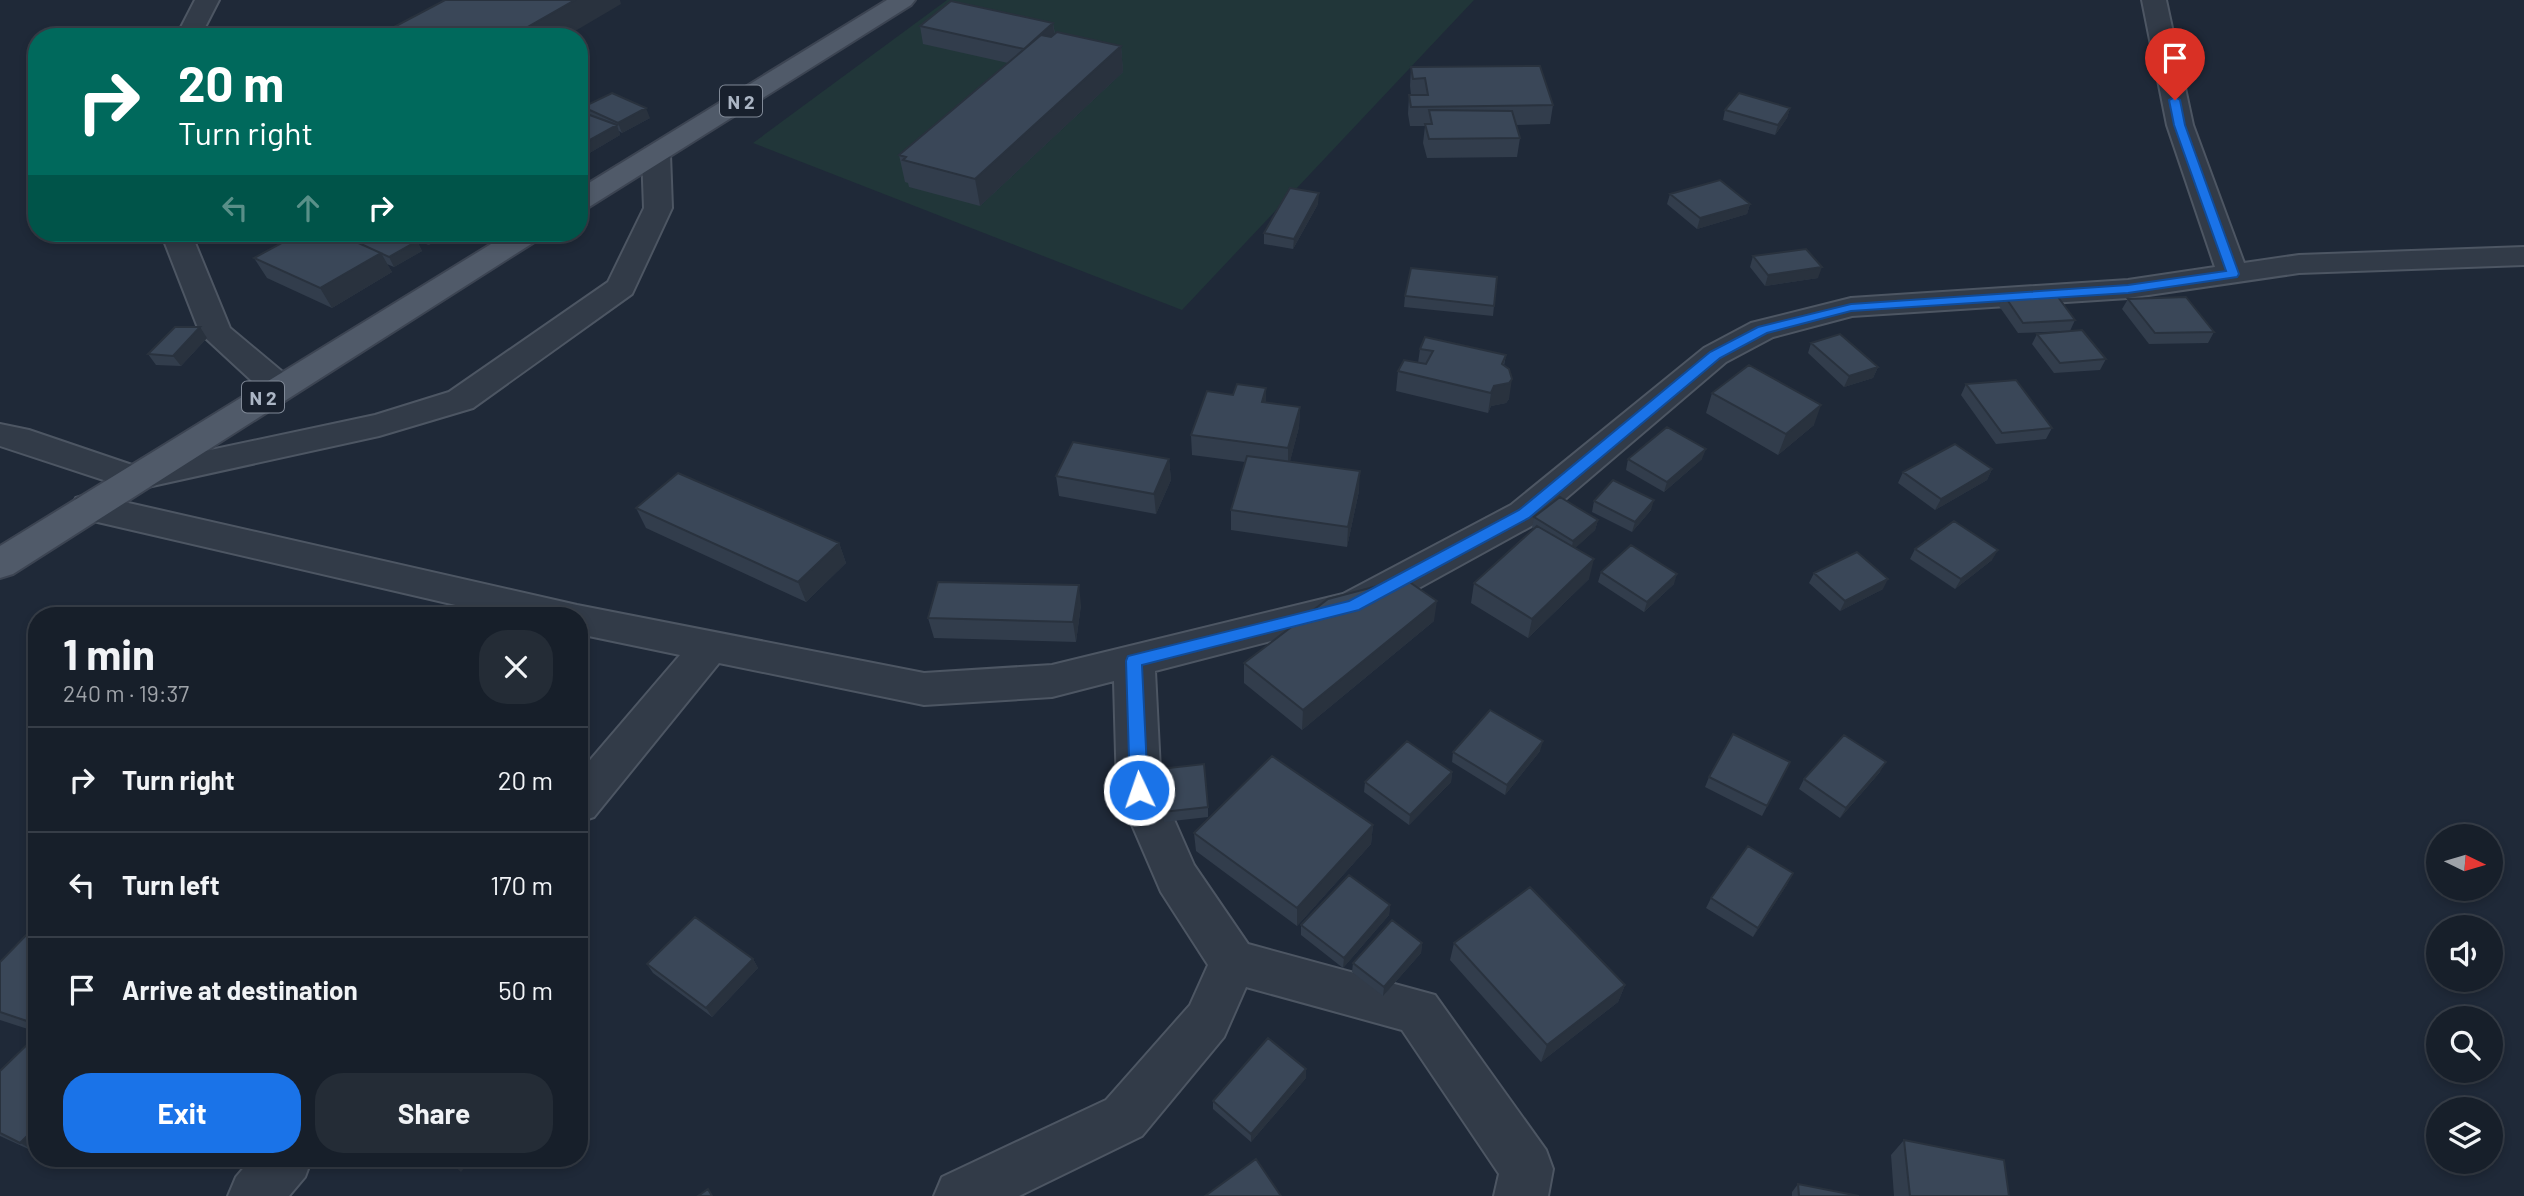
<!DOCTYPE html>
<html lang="en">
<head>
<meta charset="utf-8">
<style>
	:root { --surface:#171f2a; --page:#242c36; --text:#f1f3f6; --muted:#9ea2a8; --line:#363d47; --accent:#1a73e8 }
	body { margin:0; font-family:Barlow,sans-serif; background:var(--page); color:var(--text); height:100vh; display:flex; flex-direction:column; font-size:26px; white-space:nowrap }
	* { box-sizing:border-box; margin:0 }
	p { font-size:23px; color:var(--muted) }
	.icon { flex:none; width:38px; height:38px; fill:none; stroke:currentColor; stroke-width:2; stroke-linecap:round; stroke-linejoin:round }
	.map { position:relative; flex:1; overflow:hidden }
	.side { position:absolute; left:28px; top:607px; width:560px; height:560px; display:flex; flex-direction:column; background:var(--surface); border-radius:28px; box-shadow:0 4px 10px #0003,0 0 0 2px var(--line) }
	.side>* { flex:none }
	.banner { position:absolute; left:28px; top:28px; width:560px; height:214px; border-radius:28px; box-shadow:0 4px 10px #0003,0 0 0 2px var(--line); background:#00695c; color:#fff; overflow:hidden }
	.needle { width:46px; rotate:95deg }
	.tools { position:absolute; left:2426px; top:824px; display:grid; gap:14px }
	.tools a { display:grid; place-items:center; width:77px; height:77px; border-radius:50%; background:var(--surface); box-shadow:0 4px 10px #0003,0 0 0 2px var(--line); font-size:35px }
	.pin { position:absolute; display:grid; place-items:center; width:60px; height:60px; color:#fff; margin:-72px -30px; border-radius:50% 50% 50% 0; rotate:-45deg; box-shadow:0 0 7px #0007 }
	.pin .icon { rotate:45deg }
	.me { position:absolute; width:77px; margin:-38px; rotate:357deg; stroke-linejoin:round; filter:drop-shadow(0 0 5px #0008) }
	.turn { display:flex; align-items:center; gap:24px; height:147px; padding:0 35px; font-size:32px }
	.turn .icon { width:91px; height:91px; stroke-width:2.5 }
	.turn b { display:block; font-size:49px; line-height:60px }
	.lanes { display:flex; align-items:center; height:66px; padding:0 35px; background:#0003; justify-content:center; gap:35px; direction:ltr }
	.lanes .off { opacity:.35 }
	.round { display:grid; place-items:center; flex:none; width:74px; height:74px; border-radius:28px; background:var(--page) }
	.headline { display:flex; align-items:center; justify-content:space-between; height:119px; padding:0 35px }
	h1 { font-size:42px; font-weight:700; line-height:52px }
	.primary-button { display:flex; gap:14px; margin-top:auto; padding:14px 35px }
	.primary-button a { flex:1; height:80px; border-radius:28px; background:var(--accent); color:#fff; font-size:28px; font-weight:700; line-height:80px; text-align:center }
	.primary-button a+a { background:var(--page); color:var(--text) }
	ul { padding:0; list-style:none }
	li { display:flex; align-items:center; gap:21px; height:105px; padding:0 35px; border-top:2px solid var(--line) }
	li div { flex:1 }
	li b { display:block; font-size:26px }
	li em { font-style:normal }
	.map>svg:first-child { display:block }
</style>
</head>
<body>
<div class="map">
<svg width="2524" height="1196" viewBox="0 0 2524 1196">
	<rect width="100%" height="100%" fill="#1f2938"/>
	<path fill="#213639" d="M947,0h527l-292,310 -429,-167z"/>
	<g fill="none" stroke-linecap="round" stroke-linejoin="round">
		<g stroke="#4d5663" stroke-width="4">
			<path id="minor" d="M195,0h24l-19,37h-24z
				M2142,0h24l27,125 51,138 55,-8 225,-8v18l-225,8 -171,25 -276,18 -79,21 -47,25 -189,161 -169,93 -213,55 6,119 33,75 54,79 187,51 111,155 7,19 -5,27h-54l5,-22 -97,-144 -156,-43 -22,50 -82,99 -123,60h-85l8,-19 164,-77 84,-95 18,-40 -47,-73 -44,-102 -3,-109 -62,16 -128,8 -205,-42 -125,154 -15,5v-49l101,-118 -101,-21v-18h-76l-414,-96 -13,-4 -5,-9 5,-9 13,-4 488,111 347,68 128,-8 291,-71 168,-89 193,-157 47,-25 100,-25 277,-18 87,-13 -48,-142z
				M656,146l10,2 4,6 2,54 -40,86 -159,114 -94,28 -245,54 -134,-44v-22l29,6 106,36 240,-51 74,-23 159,-110 36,-74 -2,-54 4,-6z
				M161,233h30l39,95 61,51 5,8 -5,8 -12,3 -12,-3 -67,-62z
				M252,1158h60l-7,19 -16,19h-61l8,-19z"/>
		</g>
		<g stroke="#3c4452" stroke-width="4">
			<path id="major" d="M887,0h28l-4,5 -322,202 -10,3v-21z
				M509,233h35l-5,6 -526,335 -13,4v-32z"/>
		</g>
		<use href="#minor" fill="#323b48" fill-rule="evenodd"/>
		<use href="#major" fill="#505a69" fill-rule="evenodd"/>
	</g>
	<path fill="#323d4c" d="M1053,23l2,11 66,12 2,26 -143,134 -71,-19 -1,-4 -3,-1 -6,-27 109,-92 -85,-19 -3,-18z
		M1411,67l142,38 -3,19 -34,1 4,13 -3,19 -90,1 -4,-15 2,-17h-15l-2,-12 1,-19h2l-1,-9z
		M583,107l67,11 -28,15 -3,-2 1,4 -39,23 -2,-1v-38l7,-4z
		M1790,108l-3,10 -12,17 -52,-15 2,-10z
		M1670,194l80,10 -3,10 -50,15 -30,-25z
		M1318,204l-25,45 -29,-5v-11z
		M353,233h96l-20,12 -12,-4 5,10 -28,16 -7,-3 5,8 -60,36 -65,-30 -13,-20 92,-21z
		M1753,256l65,22 -53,8 -15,-19z
		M2004,295l71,25 -5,11 -52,2 -19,-27z
		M1405,296l89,10 -1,10 -89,-9z
		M2128,299l86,33 -6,11 -59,1 -27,-35z
		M2037,334l69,25 -6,11 -46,3 -22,-29z
		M207,338l-26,28 -25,-1 -8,-11z
		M1811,343l67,24 -5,11 -29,9 -36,-34z
		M1420,349l86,6 -2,11 5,33 -3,4 -15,3 -3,7 -92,-22 2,-20 20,-8z
		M1966,384l86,44 -6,11 -50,5 -35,-49z
		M1712,393l102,32 -36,30 -72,-42z
		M1266,402l34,5 -1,20 -9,34 69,30 -12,56 -116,-17v-20l14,-48 -53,-7 -1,-20z
		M1169,459l2,21 -15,34 -97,-18 -3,-20z
		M1628,459h74l-38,33 -38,-22z
		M1992,469l-5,11 -52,30 -37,-27 5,-11z
		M1594,501l57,9 -19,22 -40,-20z
		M636,508l203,35 7,20 -40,39 -160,-74z
		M1534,517l64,3 -3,10 -20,18 14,31 -61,59 -57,-35 3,-20 60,-54 -2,-1z
		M1915,549l77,11 -37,29 -45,-30z
		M1601,572l73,12 -30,28 -46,-30z
		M1814,573l69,16 -43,22 -31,-28z
		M1081,605l-5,37 -142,-4 -6,-20z
		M1434,621l-132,109 -58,-47v-20z
		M1540,751l-35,44 -53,-33 1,-10z
		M1790,762l-28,54 -57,-29 4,-10z
		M1160,769l48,38v10l-44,5z
		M1452,772l-1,10 -42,43 -45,-33 1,-10z
		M1880,772l-40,46 -41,-29 5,-10z
		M1373,825l-2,19 -74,82 -101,-75 -2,-18z
		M1788,883l-35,54 -47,-29 5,-10z
		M1390,905l-1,10 -46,53 -42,-33v-10z
		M37,924v108l-37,-12v-58z
		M1422,943l-1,10 -38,43 -31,-24 1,-9z
		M1454,943l171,42 -7,17 -77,60 -91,-102z
		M753,959l5,9 -46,49 -59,-44 -6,-9z
		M37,1035v118l-37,-17v-65z
		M1306,1078l-55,64 -38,-33v-8z
		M1904,1140l105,56h-115l-3,-41z
		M1798,1184l61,12h-67v-4z"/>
	<path fill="#29323e" d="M575,0h45l1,4 -56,33h-55z
		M1053,23l2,18 -29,26 -2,-18z
		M1121,46l2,26 -143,134 -5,-27z
		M646,108l4,10 -28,15 -4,-10z
		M1790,108l-3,10 -12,17 3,-10z
		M617,125l3,10 -39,23 -2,-5v-7z
		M1319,193l-1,11 -25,45 1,-10z
		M1750,204l-3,10 -50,15 3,-11z
		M427,233h22l-20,12 -6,-10z
		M417,241l5,10 -28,16 -5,-10z
		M381,253l11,19 -60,36 -12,-20z
		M1822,267l-4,11 -53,8 3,-11z
		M200,327l7,11 -26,28 -8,-10z
		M1878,367l-5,11 -29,9 5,-11z
		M1512,379l-3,20 -3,4 -15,3 -3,7 3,-20 3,-7z
		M1266,388v21l-4,-7z
		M1821,405l-7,20 -36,30 8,-21z
		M1300,407l-1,20 -11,42v-21z
		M1706,449l-4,10 -38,33 3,-10z
		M1169,459l2,21 -15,34 -2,-20z
		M1992,469l-5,11 -52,30 6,-11z
		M1360,471l-1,20 -12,56 1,-20z
		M1654,500l-3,10 -19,22 3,-10z
		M1598,520l-3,10 -24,22 2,-11z
		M839,543l7,20 -40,39 -8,-20z
		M1998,550l-6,10 -37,29 6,-10z
		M1594,559l-5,20 -61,59 4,-19z
		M1677,574l-3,10 -30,28 3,-10z
		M1888,579l-5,10 -43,22 5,-10z
		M1079,585l2,20 -5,37 -3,-20z
		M1437,601l-3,20 -132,109 1,-20z
		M1543,741l-3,10 -35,44 2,-10z
		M1886,762l-6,10 -40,46 6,-10z
		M1452,772l-1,10 -42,43 1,-10z
		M1373,825l-2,19 -74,82v-18z
		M1793,873l-5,10 -35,54 5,-9z
		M1390,905l-1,10 -46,53 1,-10z
		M1422,943l-1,10 -38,43 1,-9z
		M753,959l5,9 -46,49 -6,-9z
		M1625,985l-7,17 -77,60 6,-17z
		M37,1010v17l-10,-6z
		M1306,1069v9l-55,64v-8z
		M37,1126v26l-17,-9z
		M445,1158h28l-12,14z"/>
	<path fill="#3a4758" stroke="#29323e" stroke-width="2" d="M445,0h130l-65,37h-129l-4,-1z
		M951,1l102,22 -29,26 -104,-23z
		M1057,32l64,14 -146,133 -72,-19 3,-3 -7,-2 142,-120 10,2z
		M1540,66l13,39 -142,2 -2,-12h19l-3,-17 -12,1 -2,-12z
		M612,93l34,15 -28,15 -35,-16z
		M1739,93l51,15 -12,17 -53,-15z
		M1429,110l83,1 8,27 -91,1 -4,-15h7z
		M587,114l30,11 -38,21v-27z
		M1720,180l30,24 -50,14 -30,-24z
		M1290,188l29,5 -25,46 -30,-6z
		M300,233h36l45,20 -61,35 -66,-30z
		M353,233h45l19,8 -28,16 -43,-20z
		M1806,249l16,18 -54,8 -15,-19z
		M1411,268l86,9 -3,29 -89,-10z
		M2055,293l20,27 -52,3 -19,-28z
		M2186,297l28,35 -59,1 -27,-34z
		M175,327h25l-27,29 -25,-2z
		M2082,330l24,29 -46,4 -23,-29z
		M1840,334l38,33 -29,9 -38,-33z
		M1425,337l81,18 -4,9 7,5 3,10 -3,4 -15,3 -3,7 -93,-22 6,-11 22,4 7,-13 -13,-2z
		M1749,365l72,40 -35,29 -74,-41z
		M2016,380l36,48 -50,5 -36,-49z
		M1237,384l29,4 -4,14 38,5 -12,41 -97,-13 16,-44 26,4z
		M1667,427l39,22 -39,33 -39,-23z
		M1073,442l96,17 -15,35 -98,-18z
		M1955,444l37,25 -51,30 -38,-27z
		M1247,456l113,15 -12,56 -117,-17z
		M678,473l161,70 -41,39 -162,-74z
		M1613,480l41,20 -19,22 -41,-21z
		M1560,497l38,23 -25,21 -39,-24z
		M1954,521l44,29 -37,29 -46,-30z
		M1537,526l57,33 -62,60 -58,-36z
		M1631,545l46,29 -30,28 -46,-30z
		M1857,552l31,27 -43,22 -31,-28z
		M1405,579l32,22 -134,109 -59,-47 84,-64 53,-14 9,6z
		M938,582l141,3 -6,37 -145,-4z
		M1490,710l53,31 -36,44 -54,-33z
		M1733,734l57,28 -23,44 -58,-29z
		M1844,735l42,27 -40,46 -42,-29z
		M1407,741l45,31 -42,43 -45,-33z
		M1272,756l101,69 -76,83 -103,-75z
		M1204,764l4,43 -45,5 -3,-43z
		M1748,846l45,27 -35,55 -47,-30z
		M1349,875l41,30 -46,53 -43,-33z
		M1530,887l95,98 -78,60 -93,-102z
		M695,917l58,42 -47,49 -59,-44z
		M1392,920l30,23 -38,44 -31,-24z
		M37,924v86l-10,11 -27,-9v-50z
		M37,1035v91l-17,17 -20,-10v-62z
		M1268,1038l38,31 -55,65 -38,-33z
		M1904,1140l100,20 5,36h-99z
		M1256,1159l25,37h-76z
		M1798,1184l61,12h-60z
		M708,1189l4,7h-14z"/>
	<path fill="#1a73e8" stroke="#114b97" stroke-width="2" d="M2175,97l5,3 5,25 54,149 -2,3 -109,16 -277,18 -84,22 -47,25 -191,160 -170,92 -217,55 6,125 -2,5 -7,2 -6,-2 -3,-5 -4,-129 2,-5 221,-55 170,-91 191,-158 48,-25 93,-23 277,-19 98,-14 -52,-146 -5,-25z"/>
	<g text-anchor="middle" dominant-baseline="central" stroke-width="7" stroke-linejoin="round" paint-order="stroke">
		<g fill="#18202d" stroke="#808997" stroke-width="2">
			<rect x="720" y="85.5" width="42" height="31" rx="5"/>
			<rect x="242" y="381.5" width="42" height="31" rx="5"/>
		</g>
		<g font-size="19" font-weight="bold" fill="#acb6c5">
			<text x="741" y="101">N 2</text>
			<text x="263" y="397">N 2</text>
		</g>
	</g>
</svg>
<div class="tools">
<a><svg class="needle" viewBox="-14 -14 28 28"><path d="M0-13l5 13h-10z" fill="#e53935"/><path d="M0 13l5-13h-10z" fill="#9ea2a8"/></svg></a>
<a><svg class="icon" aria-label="sound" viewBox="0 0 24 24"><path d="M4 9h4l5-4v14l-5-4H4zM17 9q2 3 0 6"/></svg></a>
<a><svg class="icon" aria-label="search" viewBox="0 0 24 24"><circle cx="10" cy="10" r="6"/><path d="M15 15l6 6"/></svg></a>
<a><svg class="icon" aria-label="layers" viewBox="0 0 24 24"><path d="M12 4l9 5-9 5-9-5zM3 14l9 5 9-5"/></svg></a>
</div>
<div class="pin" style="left:2175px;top:100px;background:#d93025"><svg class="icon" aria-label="arrive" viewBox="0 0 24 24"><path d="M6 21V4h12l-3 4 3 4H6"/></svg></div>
<svg class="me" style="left:1139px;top:790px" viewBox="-20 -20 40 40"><circle r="17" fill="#1a73e8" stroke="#fff" stroke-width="3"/><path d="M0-11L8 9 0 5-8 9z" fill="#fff"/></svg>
<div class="banner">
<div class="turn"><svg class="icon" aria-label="right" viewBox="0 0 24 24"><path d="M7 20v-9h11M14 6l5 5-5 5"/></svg><div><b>20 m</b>Turn right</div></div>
<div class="lanes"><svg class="icon off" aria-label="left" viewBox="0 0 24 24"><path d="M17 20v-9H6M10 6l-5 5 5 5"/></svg><svg class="icon off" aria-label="ahead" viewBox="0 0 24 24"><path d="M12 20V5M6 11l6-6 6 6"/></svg><svg class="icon" aria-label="right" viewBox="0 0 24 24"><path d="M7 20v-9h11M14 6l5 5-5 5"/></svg></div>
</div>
<section class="side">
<div class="headline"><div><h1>1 min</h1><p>240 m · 19:37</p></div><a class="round"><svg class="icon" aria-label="close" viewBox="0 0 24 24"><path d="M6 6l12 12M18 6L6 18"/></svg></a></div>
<ul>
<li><svg class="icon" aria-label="right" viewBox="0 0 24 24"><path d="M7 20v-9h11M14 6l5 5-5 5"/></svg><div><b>Turn right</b></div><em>20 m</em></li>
<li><svg class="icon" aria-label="left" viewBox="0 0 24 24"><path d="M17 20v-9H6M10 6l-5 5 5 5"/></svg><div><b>Turn left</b></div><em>170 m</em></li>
<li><svg class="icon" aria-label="arrive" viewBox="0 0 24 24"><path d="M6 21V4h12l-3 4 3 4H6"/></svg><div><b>Arrive at destination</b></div><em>50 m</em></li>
</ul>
<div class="primary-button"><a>Exit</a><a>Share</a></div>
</section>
</div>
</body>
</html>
